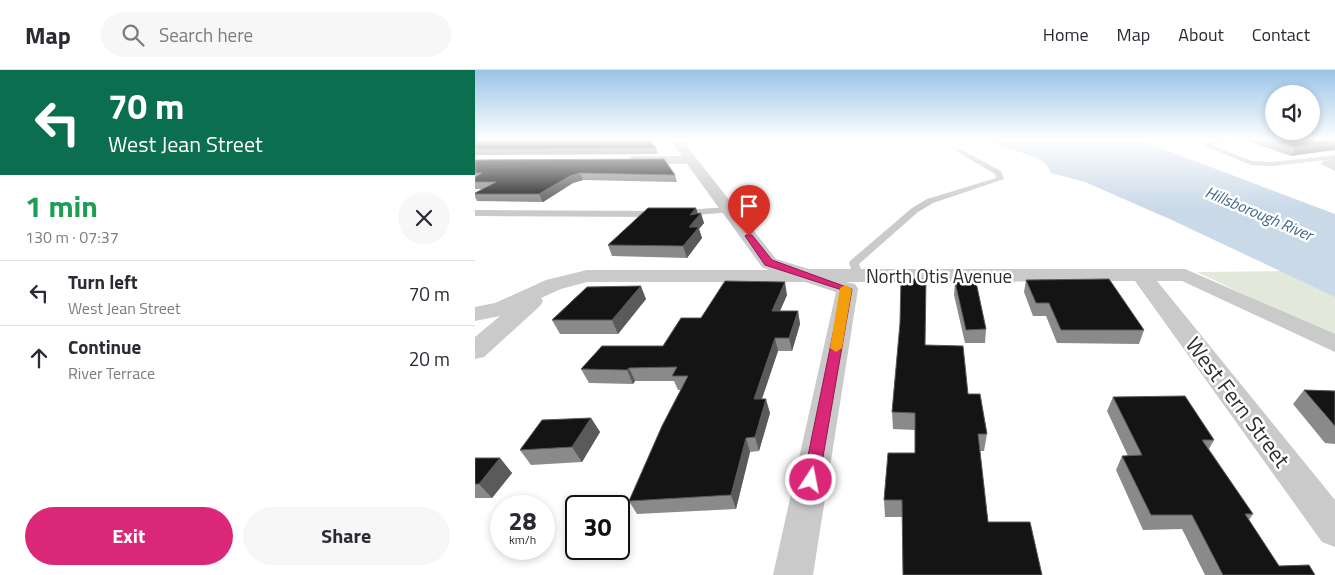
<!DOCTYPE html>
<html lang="en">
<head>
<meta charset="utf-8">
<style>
	:root { --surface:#fff; --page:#f7f7f7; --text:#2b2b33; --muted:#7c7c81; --line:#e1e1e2; --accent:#db2777 }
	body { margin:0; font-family:"Titillium Web",sans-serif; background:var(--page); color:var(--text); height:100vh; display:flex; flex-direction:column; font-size:19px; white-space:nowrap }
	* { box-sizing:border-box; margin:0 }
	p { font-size:16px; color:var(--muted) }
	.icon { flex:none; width:28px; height:28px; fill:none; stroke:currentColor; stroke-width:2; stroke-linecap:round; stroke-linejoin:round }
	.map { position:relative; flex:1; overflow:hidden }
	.panel { display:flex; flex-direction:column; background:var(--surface); width:475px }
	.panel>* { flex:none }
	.hud { background:#0b6e4f; color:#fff; overflow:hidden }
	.controls { position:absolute; left:790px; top:15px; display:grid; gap:10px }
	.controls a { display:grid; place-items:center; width:55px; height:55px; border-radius:50%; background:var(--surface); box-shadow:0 2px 8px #0003; font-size:25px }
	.speed { position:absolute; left:15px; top:425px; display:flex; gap:10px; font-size:25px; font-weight:700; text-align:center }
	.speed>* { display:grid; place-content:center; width:65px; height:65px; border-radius:50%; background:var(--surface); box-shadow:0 2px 8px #0003; line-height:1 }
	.speed small { font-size:12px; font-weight:400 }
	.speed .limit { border:2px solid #111; border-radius:8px; background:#fff; color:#111 }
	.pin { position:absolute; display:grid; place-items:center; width:42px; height:42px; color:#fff; margin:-51px -21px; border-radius:50% 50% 50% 0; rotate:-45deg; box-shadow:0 0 5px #0007 }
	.pin .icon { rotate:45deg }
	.me { position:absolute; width:55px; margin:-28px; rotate:11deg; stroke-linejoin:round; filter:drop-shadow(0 0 4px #0008) }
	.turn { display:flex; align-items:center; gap:18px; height:105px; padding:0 25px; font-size:22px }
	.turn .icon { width:65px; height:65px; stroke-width:2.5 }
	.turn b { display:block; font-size:35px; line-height:42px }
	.round { display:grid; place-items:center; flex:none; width:52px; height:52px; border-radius:26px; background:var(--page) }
	.head { display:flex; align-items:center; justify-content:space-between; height:85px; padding:0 25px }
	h1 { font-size:30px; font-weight:700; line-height:38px; color:#1e9e55 }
	.cta { display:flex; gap:10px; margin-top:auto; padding:10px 25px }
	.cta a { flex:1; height:58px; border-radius:30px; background:var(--accent); color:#fff; font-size:20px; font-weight:700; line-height:58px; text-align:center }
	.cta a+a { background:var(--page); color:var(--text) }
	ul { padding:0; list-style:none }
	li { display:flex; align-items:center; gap:15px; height:65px; padding:0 25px; border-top:1px solid var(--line) }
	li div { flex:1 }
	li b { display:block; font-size:19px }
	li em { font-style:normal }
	header { display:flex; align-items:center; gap:30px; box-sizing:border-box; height:70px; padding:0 25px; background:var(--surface); border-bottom:1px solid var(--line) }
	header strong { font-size:24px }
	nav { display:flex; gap:28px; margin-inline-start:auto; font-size:18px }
	.search { width:350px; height:45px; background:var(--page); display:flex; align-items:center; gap:12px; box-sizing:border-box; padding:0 18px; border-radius:28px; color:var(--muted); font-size:19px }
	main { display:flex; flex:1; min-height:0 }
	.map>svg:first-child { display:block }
</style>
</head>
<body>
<header>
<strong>Map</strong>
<div class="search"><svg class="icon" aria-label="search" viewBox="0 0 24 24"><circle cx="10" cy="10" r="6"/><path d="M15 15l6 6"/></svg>Search here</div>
<nav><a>Home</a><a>Map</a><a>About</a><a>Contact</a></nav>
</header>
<main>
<section class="panel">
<div class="hud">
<div class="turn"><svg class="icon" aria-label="left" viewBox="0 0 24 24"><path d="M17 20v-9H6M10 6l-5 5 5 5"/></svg><div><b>70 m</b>West Jean Street</div></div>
</div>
<div class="head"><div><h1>1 min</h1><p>130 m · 07:37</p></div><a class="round"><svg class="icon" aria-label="close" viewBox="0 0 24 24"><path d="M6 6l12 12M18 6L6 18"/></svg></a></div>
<ul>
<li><svg class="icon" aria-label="left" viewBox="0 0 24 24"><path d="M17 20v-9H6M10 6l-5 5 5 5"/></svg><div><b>Turn left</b><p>West Jean Street</p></div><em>70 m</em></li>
<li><svg class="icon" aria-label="ahead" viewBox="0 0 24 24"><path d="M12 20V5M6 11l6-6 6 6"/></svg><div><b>Continue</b><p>River Terrace</p></div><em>20 m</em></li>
</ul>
<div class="cta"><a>Exit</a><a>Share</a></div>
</section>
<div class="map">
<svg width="860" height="505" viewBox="0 0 860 505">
	<rect width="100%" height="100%" fill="#fff"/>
	<path fill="#e2e9db" d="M814,201l46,21v46l-138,-66z"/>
	<path fill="#c9d9e8" d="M507,69h155l198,75v83l-161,-76 -89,-39 -34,-9 -5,-9 -9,-6z"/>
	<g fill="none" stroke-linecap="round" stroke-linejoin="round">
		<path fill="#cacaca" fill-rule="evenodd" d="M754,69h14l-32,6 41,16 20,1 63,-7v4l-63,7 -21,-1 -51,-21z
			M481,79h4l41,22 3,8 -71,24 -15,9 -59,52 4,11 -1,2h-8l-5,-14 1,-2 62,-53 15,-9 69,-21 -1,-4 -39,-23z
			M254,137l3,1v4l-48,4 -4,-3 4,-3z
			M0,140l182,1 4,3 -4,3 -182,-1z"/>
		<path fill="#cacaca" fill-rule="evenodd" d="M194,69h12l95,120 33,10h376l150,65v18l-153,-71h-25l178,219v47l-13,-5 -187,-261 -289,1 9,2 3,5 -45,286h-40l63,-283 -31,-10h-218l-26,7 -20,9 2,3 -3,5 -56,51 -9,2v-22l25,-21 -25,5v-14l20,-4 51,-23 41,-10h182l-7,-3 -75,-103h-55l-6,-4 6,-4h50z
			M860,89v12l-14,-7 2,-3z"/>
	</g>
	<path fill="#8a8a8a" d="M0,69l181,9 2,6 -183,1z
		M769,69h91l-44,17 -46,-16z
		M0,90l200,15 2,7 -94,-2 -10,3 -30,19 -66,-1 -2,-4v-4l7,-4h-7z
		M221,138l2,5 6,10 -5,6 3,9 -15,20 -75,-2 -4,-11z
		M551,210l118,50 -5,14 -82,-1 -11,-27h-13l-9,-24z
		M480,212l31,47 -1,14h-20l-11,-48z
		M312,225l-7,16h18l2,13 -8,27h-14l-16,48 8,14 -11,38 -9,1 -14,57 -99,5 -8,-13 52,-111h-3l-4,-9h-39l-2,3 -44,-1 -8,-14 82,-23 38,-28z
		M171,229l-28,35h-58l-8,-14z
		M450,275l43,49 19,40 -3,17h-4l8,71 54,53 -140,-58h-17l-1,-17 31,-47v-23l-22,-1 -1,-17z
		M829,320l31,1v53l-10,-1 -32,-39z
		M638,327l101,43 -5,9 44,65 -4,6 30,46 36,9h-110l-23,-46 -39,1 -27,-60 6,-14h6l-21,-45z
		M116,348l9,14 -18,30 -51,3 -11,-15z
		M0,388h25l12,15 -20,25h-17z"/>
	<path fill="#5a5a5a" d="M860,73v7l-44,6 4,-9z
		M105,103l3,7 -10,3 -30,19 -4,-8 31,-18z
		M221,138l2,7 3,-2 3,10 -5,6 3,9 -15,20 -4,-12 6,-19 1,-12z
		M310,212l2,13 -13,29 -2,-13z
		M166,216l5,13 -28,35 -6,-14z
		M323,241l2,13 -8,27 -3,-13z
		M300,268l3,13 -21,62 -3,-14z
		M154,298l6,13 -2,3 -6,-14z
		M291,329l4,14 -11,38 -4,-14z
		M116,348l9,14 -18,30 -10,-15z
		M271,368l4,14 -14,57 -5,-14z
		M25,388l12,15 -20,25 -13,-14z"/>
	<path fill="#141414" stroke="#5a5a5a" d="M0,69h167l1,1 6,-1 7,9 -181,1z
		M792,69h68v4l-40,4z
		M189,89l11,16 -95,-2 -10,3 -31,18h-64v-1l21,-11h-21v-5l7,-4h-7v-13z
		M173,138h48l-6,7 11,-2 -12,14h10l-16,19 -75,-1z
		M426,209h25l-1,66 38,1 5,48h12l7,40h-9l10,88h42l12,53h-139l-1,-75h-18l4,-47h27v-40l-23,-1 8,-89z
		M634,209l35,51h-83l-12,-27h-13l-10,-23z
		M250,211l60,1 -13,29h26l-9,27h-14l-21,61h12l-11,38 -9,1 -15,57 -102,6 33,-75 26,-50h-16l5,-9 -48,1 -2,2 -46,-1 21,-23h61l18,-28h20z
		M480,212h21l10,47 -20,1z
		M166,216l-29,34h-60l35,-33z
		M829,320l31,1v35z
		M710,326l29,44h-12l51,74h-8l34,52 30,-1 6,10h-92l-31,-60h-41l-29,-59 20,-1 -29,-58z
		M116,348l-19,29 -52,3 22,-30z
		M0,388h25l-21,26h-4z"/>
	<linearGradient id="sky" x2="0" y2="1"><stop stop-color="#9bc3e8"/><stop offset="0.5" stop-color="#fff"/><stop offset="1" stop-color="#fff" stop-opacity="0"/></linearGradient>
	<rect width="860" height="139" fill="url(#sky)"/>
	<path fill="#db2777" stroke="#8e194d" d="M271,165h6l20,25 80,29 -33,191 -2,5 -6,2 -6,-2 -2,-5 39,-190 -77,-25 -20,-29z"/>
	<path fill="#f59e0b" d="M370,215l7,4 -10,59 -6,4 -6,-4 10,-60z"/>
	<g text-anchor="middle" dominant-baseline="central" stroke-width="5" stroke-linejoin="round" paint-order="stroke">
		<g font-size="16" font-style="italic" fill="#426688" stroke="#fff">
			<text transform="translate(784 143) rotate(23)">Hillsborough River</text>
		</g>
		<g font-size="19" fill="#2d2d2d" stroke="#fff">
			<text x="464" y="205">North Otis Avenue</text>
		</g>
		<g font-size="22" fill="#2d2d2d" stroke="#fff">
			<text transform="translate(763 332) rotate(53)">West Fern Street</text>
		</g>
	</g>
</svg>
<div class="controls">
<a><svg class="icon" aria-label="sound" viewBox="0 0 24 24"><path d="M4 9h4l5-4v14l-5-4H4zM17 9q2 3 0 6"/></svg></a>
</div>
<div class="speed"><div>28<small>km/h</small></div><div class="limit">30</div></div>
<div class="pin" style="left:274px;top:166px;background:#d93025"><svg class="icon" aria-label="arrive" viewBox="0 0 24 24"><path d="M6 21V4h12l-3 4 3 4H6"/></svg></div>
<svg class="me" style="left:336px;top:410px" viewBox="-20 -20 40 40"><circle r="17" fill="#db2777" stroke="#fff" stroke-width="3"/><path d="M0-11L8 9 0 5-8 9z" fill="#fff"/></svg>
</div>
</main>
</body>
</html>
